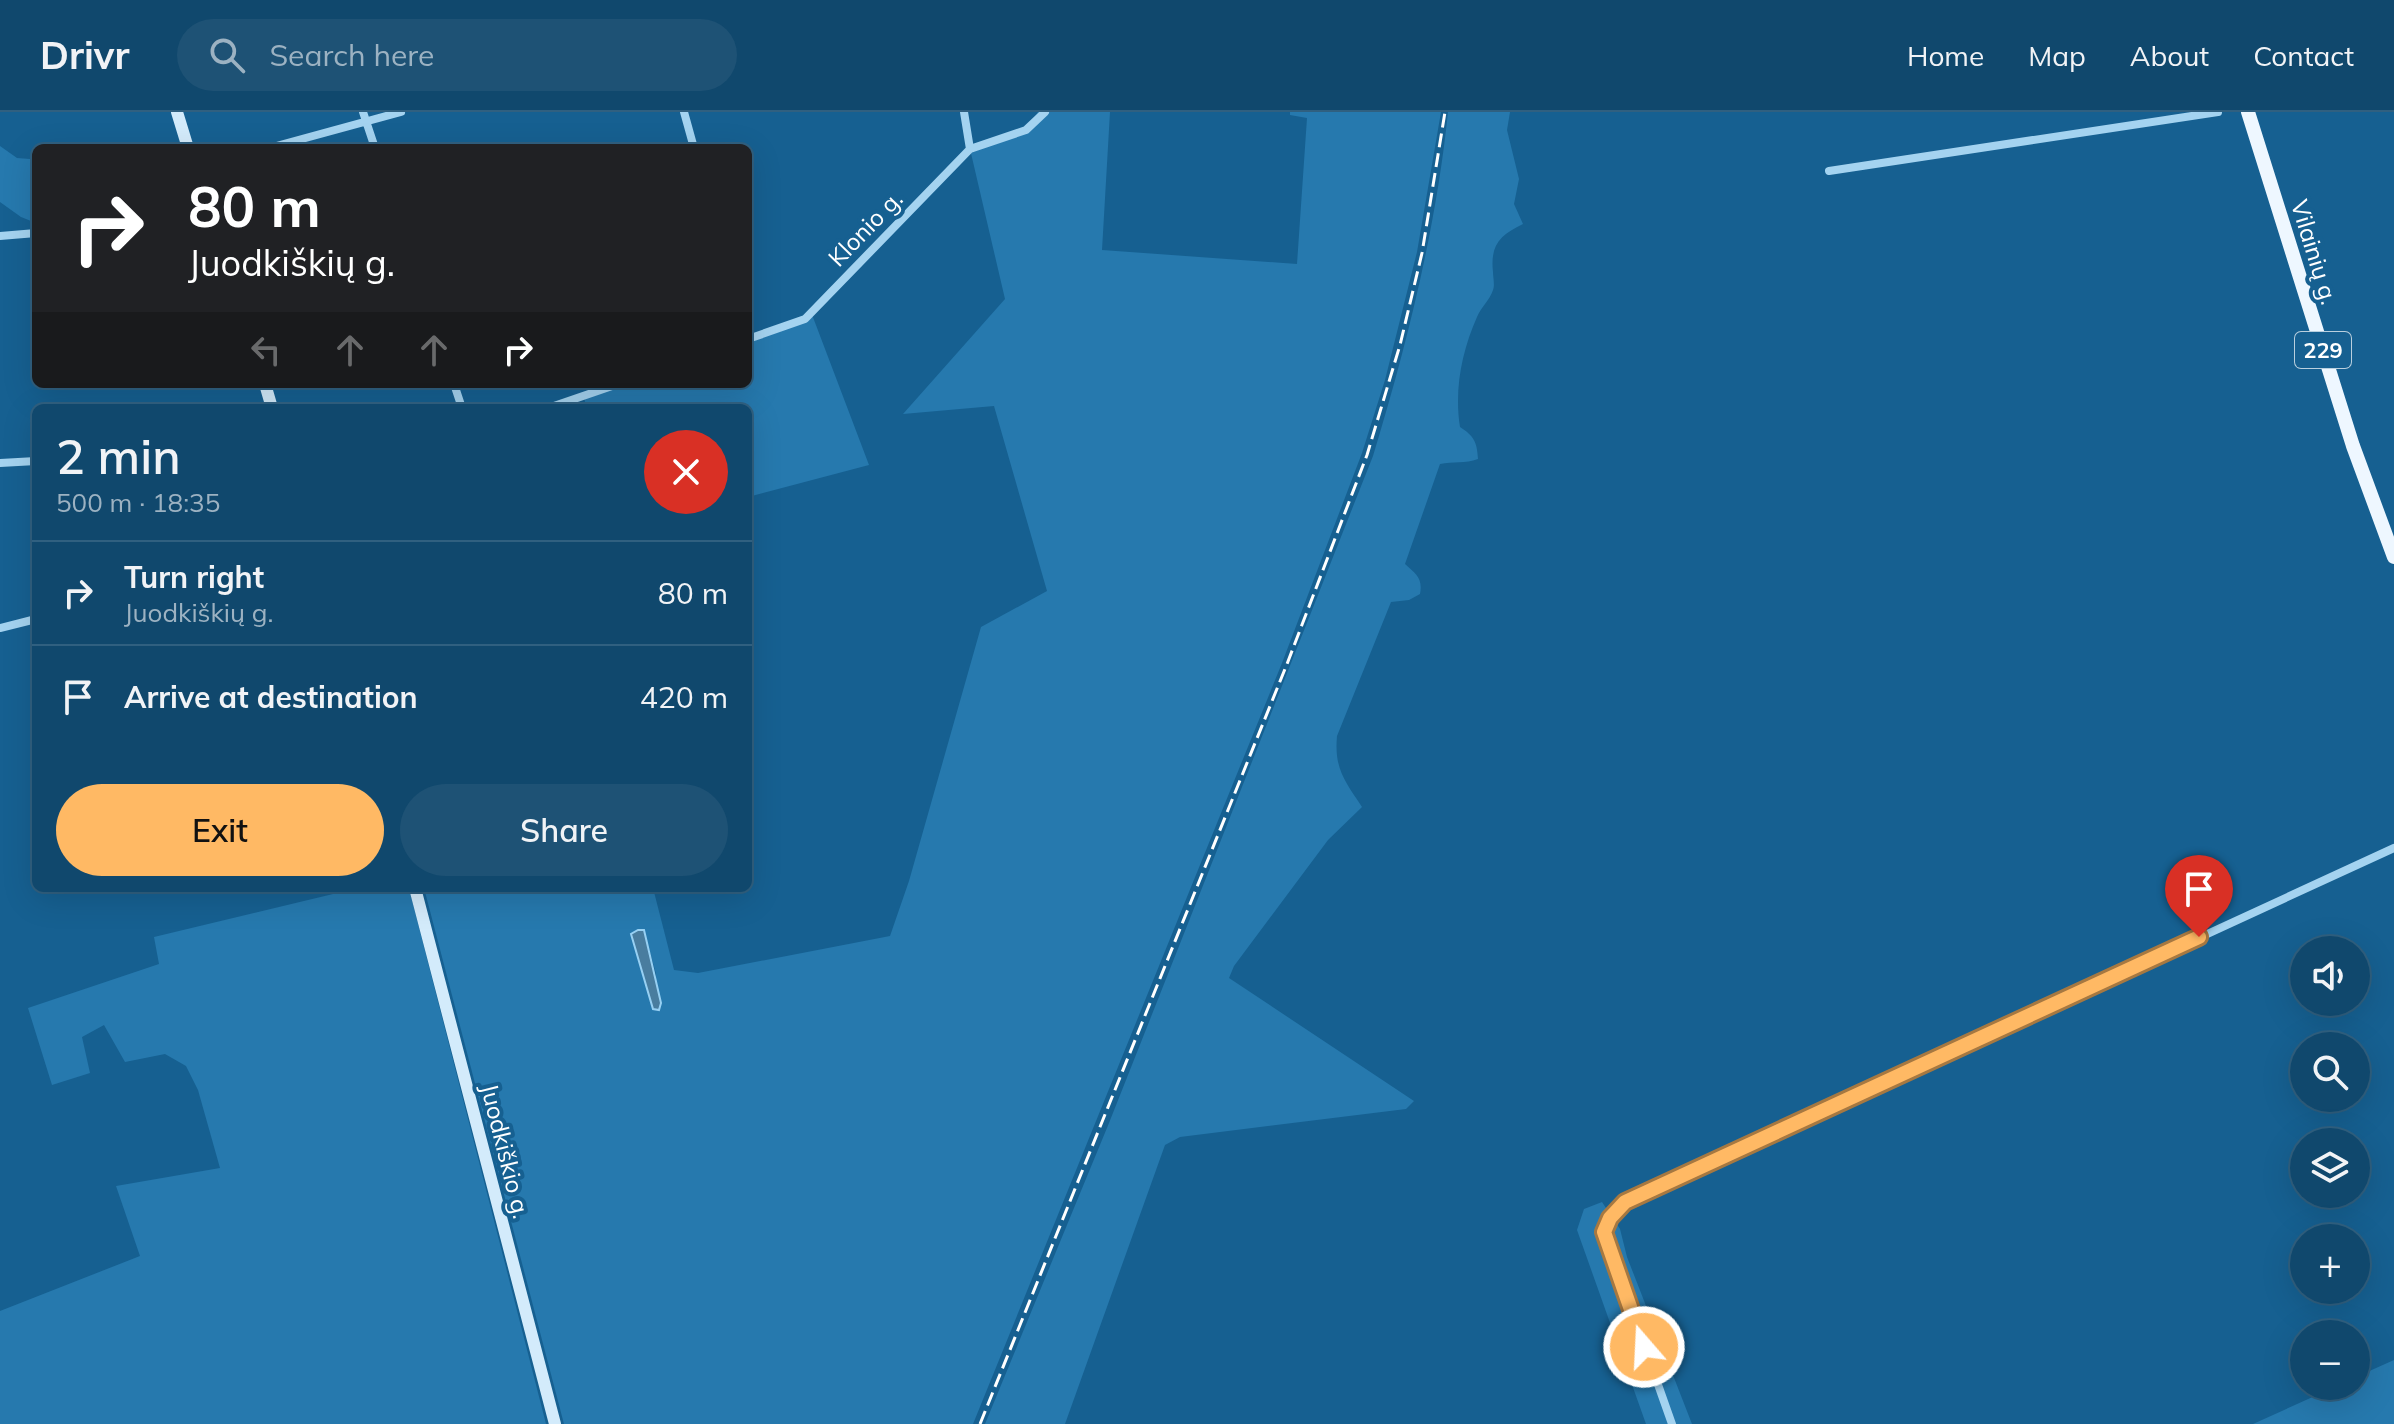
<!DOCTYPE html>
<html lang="en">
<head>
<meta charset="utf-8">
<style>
	:root { --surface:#10486d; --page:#1e5275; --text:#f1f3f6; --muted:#9cb2c2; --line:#306080; --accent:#ffb964 }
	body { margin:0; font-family:Mulish,sans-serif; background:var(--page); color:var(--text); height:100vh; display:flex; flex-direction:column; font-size:30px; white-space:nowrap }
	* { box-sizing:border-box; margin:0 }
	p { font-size:26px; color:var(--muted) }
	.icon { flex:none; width:44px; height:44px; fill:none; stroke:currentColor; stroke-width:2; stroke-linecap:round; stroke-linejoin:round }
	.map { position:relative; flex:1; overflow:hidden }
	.panel { position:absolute; left:32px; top:292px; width:720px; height:488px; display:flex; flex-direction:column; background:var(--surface); border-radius:12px; box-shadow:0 8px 32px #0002,0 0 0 2px var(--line) }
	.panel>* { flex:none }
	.top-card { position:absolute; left:32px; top:32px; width:720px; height:244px; border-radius:12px; box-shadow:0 8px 32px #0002,0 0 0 2px var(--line); background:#202124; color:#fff; overflow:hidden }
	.buttons { position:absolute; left:2290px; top:824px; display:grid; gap:16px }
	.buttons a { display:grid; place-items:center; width:80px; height:80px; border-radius:50%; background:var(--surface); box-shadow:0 8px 32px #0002,0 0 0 2px var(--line); font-size:40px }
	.pin { position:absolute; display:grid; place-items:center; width:68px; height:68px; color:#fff; margin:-82px -34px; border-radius:50% 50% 50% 0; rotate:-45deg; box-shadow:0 0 8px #0007 }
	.pin .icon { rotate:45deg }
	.me { position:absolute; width:88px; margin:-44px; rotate:341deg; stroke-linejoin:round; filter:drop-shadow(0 0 6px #0008) }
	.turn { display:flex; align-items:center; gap:28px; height:168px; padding:0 24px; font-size:36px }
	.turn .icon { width:104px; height:104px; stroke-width:2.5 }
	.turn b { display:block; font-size:56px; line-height:68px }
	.lanes { display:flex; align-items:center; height:76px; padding:0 24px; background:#0003; justify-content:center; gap:40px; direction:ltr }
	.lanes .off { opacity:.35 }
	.round { display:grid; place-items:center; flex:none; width:84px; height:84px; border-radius:42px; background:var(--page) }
	.head { display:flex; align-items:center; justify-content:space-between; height:136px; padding:0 24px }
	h1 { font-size:48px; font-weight:600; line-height:60px }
	.primary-button { display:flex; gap:16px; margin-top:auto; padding:16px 24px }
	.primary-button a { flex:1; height:92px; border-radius:48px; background:var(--accent); color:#111; font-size:32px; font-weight:600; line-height:92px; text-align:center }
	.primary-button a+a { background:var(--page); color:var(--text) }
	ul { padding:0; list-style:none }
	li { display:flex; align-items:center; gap:24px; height:104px; padding:0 24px; border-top:2px solid var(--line) }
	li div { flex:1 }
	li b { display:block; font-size:30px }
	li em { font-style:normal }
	header { display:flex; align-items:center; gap:48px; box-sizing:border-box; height:112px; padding:0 40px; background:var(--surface); border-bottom:2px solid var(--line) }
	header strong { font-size:38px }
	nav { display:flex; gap:44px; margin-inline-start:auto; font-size:28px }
	.search { width:560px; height:72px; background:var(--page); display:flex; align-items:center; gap:20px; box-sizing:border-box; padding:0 28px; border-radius:44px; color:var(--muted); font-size:30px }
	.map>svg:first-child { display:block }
</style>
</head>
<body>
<header>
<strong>Drivr</strong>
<div class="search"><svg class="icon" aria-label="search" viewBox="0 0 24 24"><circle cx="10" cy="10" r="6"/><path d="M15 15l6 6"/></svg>Search here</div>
<nav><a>Home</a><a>Map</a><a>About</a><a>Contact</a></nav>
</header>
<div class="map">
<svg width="2394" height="1312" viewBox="0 0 2394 1312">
	<rect width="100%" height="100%" fill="#166091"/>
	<path fill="#2679ae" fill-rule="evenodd" d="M1038,0h72l-8,138 195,14 10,-146 -17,-3v-3h151l-24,140 -32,128 -23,73 -80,210 -309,761h-409l-140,-536h229l21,82 24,3 192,-37 19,-55 72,-254 66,-36 -53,-185 -91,8 102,-115 -35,-150 56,-19zM644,818l12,44 -3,35 -22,-74z
		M1448,0h62l-3,18 12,49 -5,25 9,20c-23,11 -33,21 -30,48 0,5 2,13 0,18 -3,10 -12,17 -16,27 -15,34 -23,72 -17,110 14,9 17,15 18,32 -13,5 -25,2 -38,5l-35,100c11,10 18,14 15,30l-11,6 -18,2 -54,134c-3,33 8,45 25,71l-34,33 -94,126 -5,12 185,123 -8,8 -226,28 -15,8 -100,279h-80l124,-301 264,-667c34,-112 63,-227 75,-344z
		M0,34l17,12 13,1 6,4v60l-15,-6 -21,-15z
		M811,200l58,153 -121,32v-89h-162l-2,-12 34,-12h130v-45z
		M358,776h50l3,8 135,528h-546v-113l140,-55 -24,-70 104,-18 -22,-78 -12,-24 -21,-12 -40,8 -21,-37 -22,12 8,36 -38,12 -24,-77 131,-44 -5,-27z
		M1602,1090l18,27 7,28 65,167h-46l-69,-194 7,-21z
		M2394,1248v64h-141l84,-38h19v-9z"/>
	<path fill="#497d9f" stroke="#97d0f3" stroke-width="2" d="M638,818h6l17,73 -2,7 -6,-1 -22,-75z"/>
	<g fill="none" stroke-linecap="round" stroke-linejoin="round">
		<path stroke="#a4d3f0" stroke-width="8" d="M363,0l12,36
			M684,0l10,36
			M269,36l132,-36
			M970,37l56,-19 19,-18
			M1829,59l389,-59
			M0,124l36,-3
			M748,227l57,-20 165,-170 -6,-37
			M454,272l8,24
			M548,296l70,-24
			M0,351l36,-2
			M0,516l36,-9
			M1672,1312l-68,-192 6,-14 15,-16 769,-354"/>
		<path stroke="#d3ebfb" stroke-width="12" d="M177,0l11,36
			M265,272l7,24
			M415,776l140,536"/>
		<path stroke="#eef7ff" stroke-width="14" d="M2248,0l105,334 41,111"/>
		<path stroke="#fff" stroke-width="3" stroke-dasharray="14 6" stroke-linecap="butt" d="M980,1312l307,-760 80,-209 33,-110 22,-92 23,-141"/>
	</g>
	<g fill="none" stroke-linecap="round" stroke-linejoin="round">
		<g stroke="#a67841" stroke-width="20">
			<path id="route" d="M1644,1235l-40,-115 6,-14 15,-16 574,-265"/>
		</g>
		<use href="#route" stroke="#ffb964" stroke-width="14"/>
	</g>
	<g text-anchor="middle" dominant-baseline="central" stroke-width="8" stroke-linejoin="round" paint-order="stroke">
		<rect fill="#166091" stroke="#b9cfde" stroke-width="2" x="2295" y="220" width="56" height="36" rx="6"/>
		<g font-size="22" font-weight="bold" fill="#fff">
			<text x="2323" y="238">229</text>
		</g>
		<g font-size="24" fill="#fff" stroke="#166091">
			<text transform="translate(865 116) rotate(-46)">Klonio g.</text>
			<text transform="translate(2315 140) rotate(73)">Vilainių g.</text>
			<text transform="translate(506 1039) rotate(76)">Juodkiškio g.</text>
		</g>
	</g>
</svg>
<div class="buttons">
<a><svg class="icon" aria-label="sound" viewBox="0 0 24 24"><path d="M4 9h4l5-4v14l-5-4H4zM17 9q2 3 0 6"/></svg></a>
<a><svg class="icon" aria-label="search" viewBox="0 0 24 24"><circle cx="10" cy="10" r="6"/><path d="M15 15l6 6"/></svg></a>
<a><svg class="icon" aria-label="layers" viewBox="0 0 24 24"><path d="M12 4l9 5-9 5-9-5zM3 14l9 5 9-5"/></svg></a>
<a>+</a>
<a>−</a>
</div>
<div class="pin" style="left:2199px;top:825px;background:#d93025"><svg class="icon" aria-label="arrive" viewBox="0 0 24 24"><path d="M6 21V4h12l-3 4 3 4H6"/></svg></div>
<svg class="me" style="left:1644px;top:1235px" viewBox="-20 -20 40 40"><circle r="17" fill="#ffb964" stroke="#fff" stroke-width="3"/><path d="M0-11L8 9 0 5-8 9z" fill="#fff"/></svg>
<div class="top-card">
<div class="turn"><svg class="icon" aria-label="right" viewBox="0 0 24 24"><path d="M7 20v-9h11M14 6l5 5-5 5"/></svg><div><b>80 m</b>Juodkiškių g.</div></div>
<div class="lanes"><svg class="icon off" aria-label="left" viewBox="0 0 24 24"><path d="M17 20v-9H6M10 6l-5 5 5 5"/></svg><svg class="icon off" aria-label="ahead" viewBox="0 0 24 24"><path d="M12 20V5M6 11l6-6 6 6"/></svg><svg class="icon off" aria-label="ahead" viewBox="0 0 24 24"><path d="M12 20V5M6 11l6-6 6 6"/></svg><svg class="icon" aria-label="right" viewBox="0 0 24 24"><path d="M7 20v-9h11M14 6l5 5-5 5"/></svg></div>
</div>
<section class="panel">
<div class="head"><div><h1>2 min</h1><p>500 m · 18:35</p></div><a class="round" style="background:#d93025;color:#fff"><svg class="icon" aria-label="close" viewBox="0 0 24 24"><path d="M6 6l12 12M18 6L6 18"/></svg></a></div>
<ul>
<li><svg class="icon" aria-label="right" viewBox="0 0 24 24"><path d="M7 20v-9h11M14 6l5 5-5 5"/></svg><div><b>Turn right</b><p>Juodkiškių g.</p></div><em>80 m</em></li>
<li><svg class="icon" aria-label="arrive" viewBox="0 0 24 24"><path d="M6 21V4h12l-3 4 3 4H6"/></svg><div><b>Arrive at destination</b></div><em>420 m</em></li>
</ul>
<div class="primary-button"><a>Exit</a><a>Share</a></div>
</section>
</div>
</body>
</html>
